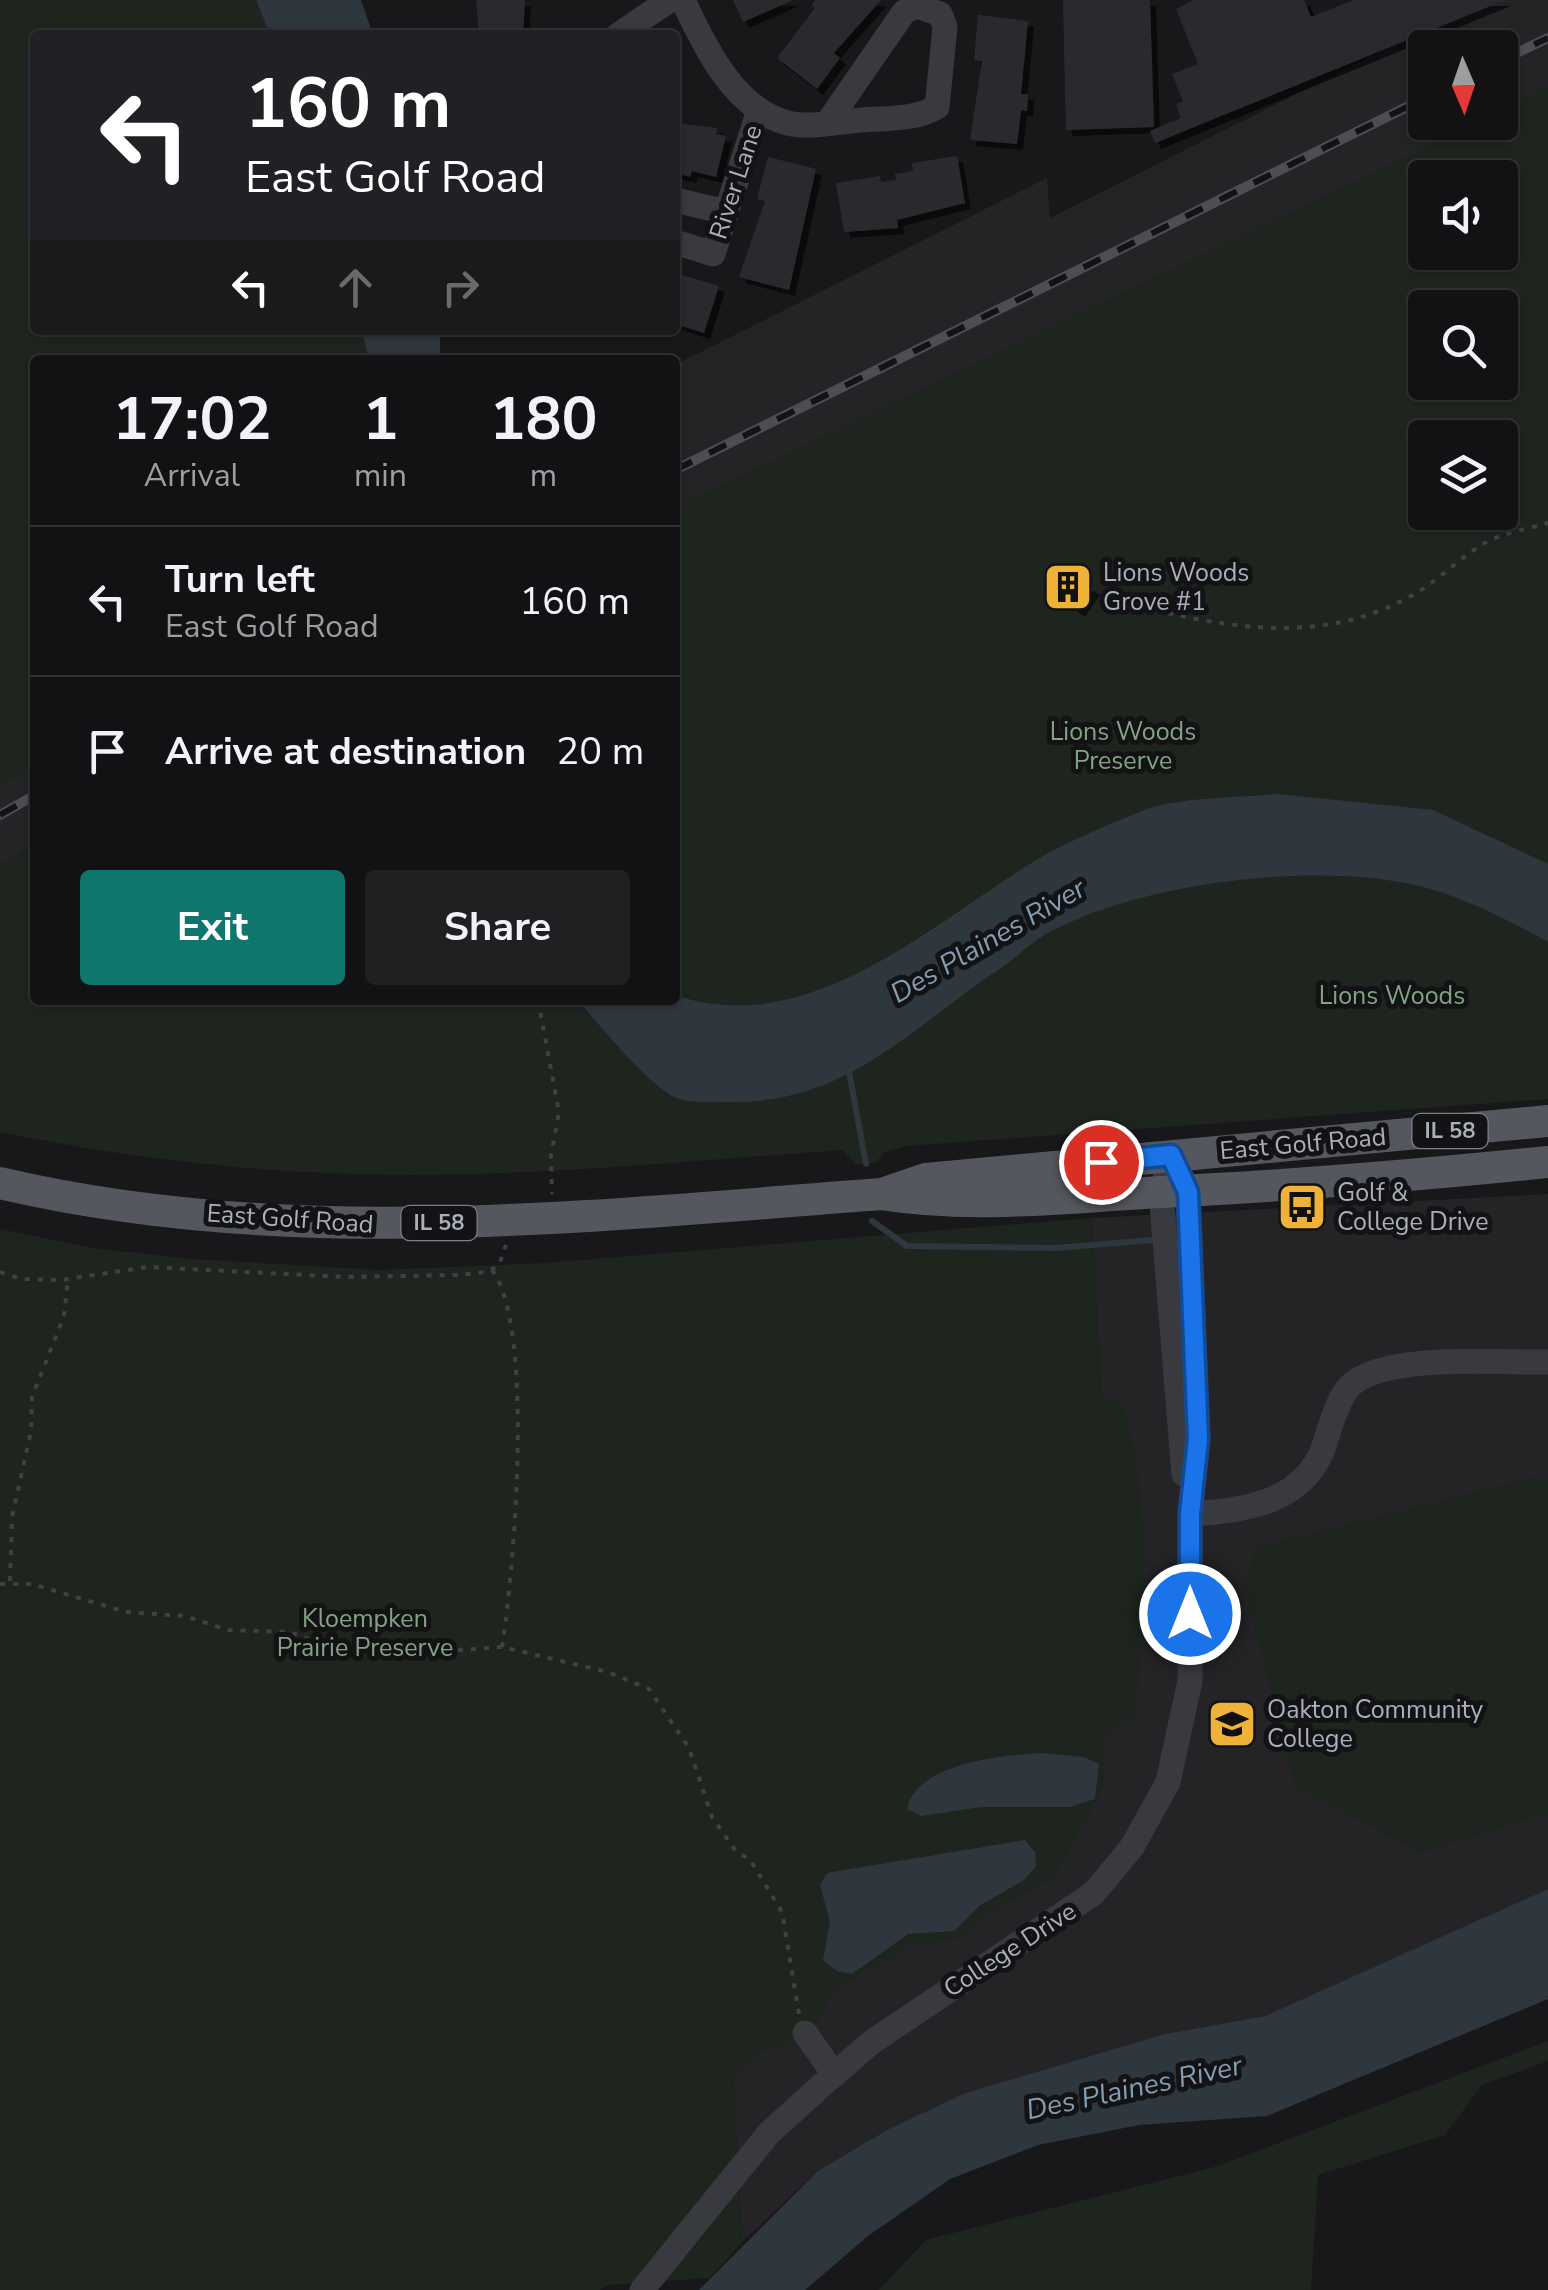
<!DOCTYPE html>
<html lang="en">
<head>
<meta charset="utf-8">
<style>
	:root { --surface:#121214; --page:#1f2022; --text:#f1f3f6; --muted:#9c9ea0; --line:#313234; --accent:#0f766e }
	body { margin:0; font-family:"Nunito Sans",sans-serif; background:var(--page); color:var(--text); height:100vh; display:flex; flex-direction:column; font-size:38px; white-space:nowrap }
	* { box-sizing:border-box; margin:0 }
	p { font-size:32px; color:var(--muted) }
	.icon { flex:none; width:55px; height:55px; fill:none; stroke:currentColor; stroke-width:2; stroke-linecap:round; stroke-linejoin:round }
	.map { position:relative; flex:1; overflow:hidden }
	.panel { position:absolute; left:30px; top:355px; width:650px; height:650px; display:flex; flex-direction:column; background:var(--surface); border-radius:10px; box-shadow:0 2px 8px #0004,0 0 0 2px var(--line) }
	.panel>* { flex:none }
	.banner { position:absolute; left:30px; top:30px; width:650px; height:305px; border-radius:10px; box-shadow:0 2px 8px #0004,0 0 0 2px var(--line); background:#202124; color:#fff; overflow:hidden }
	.needle { width:65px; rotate:178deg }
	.fabs { position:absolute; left:1408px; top:30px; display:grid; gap:20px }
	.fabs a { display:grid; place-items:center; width:110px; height:110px; border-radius:10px; background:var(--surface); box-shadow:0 2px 8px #0004,0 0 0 2px var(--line); font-size:50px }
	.pin { position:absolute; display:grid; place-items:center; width:85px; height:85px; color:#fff; margin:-42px; border:5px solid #fff; border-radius:50%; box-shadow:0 2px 10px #0007 }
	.me { position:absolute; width:110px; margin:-55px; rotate:0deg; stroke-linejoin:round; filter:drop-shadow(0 0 8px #0008) }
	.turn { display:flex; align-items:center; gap:35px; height:210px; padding:0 50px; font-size:45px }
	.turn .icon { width:130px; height:130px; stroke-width:2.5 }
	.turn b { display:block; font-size:70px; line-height:85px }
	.lanes { display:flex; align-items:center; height:95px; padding:0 50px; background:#0003; justify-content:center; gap:50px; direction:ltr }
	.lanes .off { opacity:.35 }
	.eta { display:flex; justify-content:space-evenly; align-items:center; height:170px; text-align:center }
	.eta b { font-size:60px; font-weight:700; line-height:70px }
	.cta { display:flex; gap:20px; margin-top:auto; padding:20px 50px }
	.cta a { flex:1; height:115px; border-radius:10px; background:var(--accent); color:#fff; font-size:40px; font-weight:700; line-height:115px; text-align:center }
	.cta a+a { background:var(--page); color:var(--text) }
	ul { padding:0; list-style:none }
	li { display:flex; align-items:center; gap:30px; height:150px; padding:0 50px; border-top:2px solid var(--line) }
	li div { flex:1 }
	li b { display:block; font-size:38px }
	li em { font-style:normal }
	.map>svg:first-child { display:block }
</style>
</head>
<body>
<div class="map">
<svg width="1548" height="2290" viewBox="0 0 1548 2290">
	<defs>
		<filter id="shadow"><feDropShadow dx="6" dy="6" stdDeviation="0" flood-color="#0009"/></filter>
	</defs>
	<rect width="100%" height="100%" fill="#18181a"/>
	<path fill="#242427" d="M1483,0h65v87l-48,24v-63h-75v74l51,1 -422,205 -379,215v-178l372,-187 3,40z
		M35,692v219l-35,1v-200z
		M1548,1194v695l-283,127 -100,18 -347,137 -76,71 -27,-505 402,-25 -25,-494z"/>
	<path fill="#1e251f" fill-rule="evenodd" d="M0,0h256l14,35h-235v295h327l7,30h-334v407l-35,19z
		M1548,87v1012l-642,47 -21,6 -10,11 -19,1 -14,-14c-171,12 -345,31 -517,23 -109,-5 -218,-19 -325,-41v-269l35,-20v157h640v-493l801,-384 24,-1v-11zM1425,178h75v74h-75zM1425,308h75v74h-75zM1425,438h75v74h-75z
		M1092,1218l9,180 20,6c32,79 22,223 15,309l-34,26 4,45 -53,94 -67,37 -25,24 -49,5 -79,48 -16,32 -23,16 -32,12 -29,21 9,169 -32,36 -102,7 -8,5h-600v-1061l93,19 99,11 188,11 164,-7z
		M1538,1476l10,8v329l-128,40 -125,-67 -49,-192 8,-46z
		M1548,2041v20l-66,24 -37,50 -127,40 -7,115h-432l47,-50 292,-74z"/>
	<path fill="#2e373e" d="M256,0h105l12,35h-103z
		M362,330h78v30h-71z
		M1278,794l155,16 115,54v78c-36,-20 -77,-41 -117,-53 -105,-30 -290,-8 -385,45 -17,10 -31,25 -48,36 -91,61 -153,135 -272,132 -15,0 -38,2 -52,-5 -26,-13 -76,-73 -96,-97h97v-5c135,46 257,-72 363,-136 32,-19 70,-34 104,-48 33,-14 98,-13 136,-17z
		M1042,1753l42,4 15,7 -4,35 -25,8h-89l-60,9 -14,-7c9,-46 96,-54 135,-56z
		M1025,1840l10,12 1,14 -12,14 -45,26 -25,25 -46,3 -56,40 -15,-3 -14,-11 7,-38 -10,-37 7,-12z
		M1548,1889v110l-281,117 -128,9 -101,20 -88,34 -82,57 -63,54h-106l119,-119 73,-43 75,-35 199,-59 100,-18z"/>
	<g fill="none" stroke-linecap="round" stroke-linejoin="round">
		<path stroke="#2e373e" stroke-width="6" d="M848,1066l18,98
			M872,1221l35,25 149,2 96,-8"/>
	</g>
	<path fill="#2b2b2e" filter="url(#shadow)" d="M476,0h49l-2,35h-44z
		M733,0h60l-50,22z
		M815,0h66l-47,53 6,5 -23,31 -40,-31 38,-50 -4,-2z
		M1063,0h87l4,127 -88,3z
		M1193,0h111l7,17 43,-17h151l-350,143 -5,-12 31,-13 -5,-14 7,-3 -11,-27 26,-10 -22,-55z
		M978,15l50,6 -7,73h7l-1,17 -6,-1 -4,34 -47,-4 12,-79 -8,-1z
		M675,123l42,5 -1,6 10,2 -10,41 -24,-6 -2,6 -15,-4z
		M957,156l8,47 -68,17 1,8 -54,4 -8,-49 44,-7 1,6 15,-2 -1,-6 18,-3 -1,-8z
		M768,157l48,12 -27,121 -50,-13 26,-76 -8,-2z
		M678,274l41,12 -15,47 -29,-9z
		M1057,563l14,10 5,-7 11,8 -5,7 12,8 -15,22 -37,-26z"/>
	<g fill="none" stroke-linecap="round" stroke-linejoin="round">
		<path stroke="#3f4146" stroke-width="4" stroke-dasharray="5 8" stroke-linecap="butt" d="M1105,598c101,25 206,53 304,-1 27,-14 48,-37 74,-53 18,-11 45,-15 65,-21
			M538,1000l21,112 -8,44 1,38
			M492,1270c43,57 22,301 10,377
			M0,1272l21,7 39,1 88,-13 196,10 113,-2 30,-3 12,-7 7,-20
			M10,1581l2,-64 19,-86 1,-34 32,-81 4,-37
			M0,1584h32l94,28 59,4 43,14 62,2 38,15 63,8 111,-8 106,25 41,17 40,59 23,69 23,33 16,11 31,51 17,102"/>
		<path stroke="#393a3f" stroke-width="25" d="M683,0c21,46 53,113 109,124 21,4 49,-3 70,-4 25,-2 53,0 75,-13l8,-80 -5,-13 -23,-8 -13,6 -76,110
			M618,35l52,-35
			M675,200l51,12
			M675,242l38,12 46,-144
			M1166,1176l-5,16 23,282
			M1190,1514c56,-3 118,-12 136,-74 5,-17 13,-45 26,-56 36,-31 148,-21 196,-22
			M805,2033l29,41
			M642,2290l127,-157 52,-47 51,-44 222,-149 38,-46 36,-65 22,-101v-167l8,-75 -10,-248 -17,-36"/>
		<path stroke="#55575e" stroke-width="32" d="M0,1183c290,68 588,33 881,11 93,15 186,3 280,-2 130,-6 258,-17 387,-30
			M885,1193l41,-14 622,-58"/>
		<g stroke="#4c4e54" stroke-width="10">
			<path id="rail" d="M1500,61l48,-23
				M675,470l750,-372
				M0,815l35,-20"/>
		</g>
		<use href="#rail" stroke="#131315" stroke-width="6" stroke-dasharray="19" stroke-linecap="butt"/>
	</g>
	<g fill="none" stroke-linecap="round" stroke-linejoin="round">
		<g stroke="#114b97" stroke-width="25">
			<path id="route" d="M1101,1162l70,-7 17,37 10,247 -8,75v100"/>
		</g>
		<use href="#route" stroke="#1a73e8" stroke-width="18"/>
	</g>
	<defs>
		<g id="building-square" transform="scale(2.5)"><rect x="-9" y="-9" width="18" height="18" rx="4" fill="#f0b139" stroke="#131315"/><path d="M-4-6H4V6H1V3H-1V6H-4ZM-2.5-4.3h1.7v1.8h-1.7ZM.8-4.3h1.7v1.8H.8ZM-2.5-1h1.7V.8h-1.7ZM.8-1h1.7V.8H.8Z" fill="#111"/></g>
		<g id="bus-square" transform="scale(2.5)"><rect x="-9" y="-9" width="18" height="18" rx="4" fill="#f0b139" stroke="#131315"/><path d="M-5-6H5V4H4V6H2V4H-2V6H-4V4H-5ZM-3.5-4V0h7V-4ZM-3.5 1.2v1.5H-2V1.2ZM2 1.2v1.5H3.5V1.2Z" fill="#111"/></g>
		<g id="university-square" transform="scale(2.5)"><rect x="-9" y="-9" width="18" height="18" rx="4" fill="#f0b139" stroke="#131315"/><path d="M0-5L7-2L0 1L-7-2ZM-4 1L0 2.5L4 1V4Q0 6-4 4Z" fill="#111"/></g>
	</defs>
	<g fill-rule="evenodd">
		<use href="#building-square" x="1068" y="587"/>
		<use href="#bus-square" x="1302" y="1207"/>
		<use href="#university-square" x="1232" y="1724"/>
	</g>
	<g text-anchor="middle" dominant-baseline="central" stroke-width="10" stroke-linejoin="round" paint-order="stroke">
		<g fill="#131315" stroke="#7d8088" stroke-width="2.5">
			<rect x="1412.5" y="1114" width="75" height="34" rx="8"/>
			<rect x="401.5" y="1206" width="75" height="34" rx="8"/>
		</g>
		<g font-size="22" font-weight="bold" fill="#aaafba">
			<text x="1450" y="1131">IL 58</text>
			<text x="439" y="1223">IL 58</text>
		</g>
		<g font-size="25" fill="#aaafba" stroke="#131315">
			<text transform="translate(736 182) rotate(-72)">River Lane</text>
			<text transform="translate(1303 1144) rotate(-5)">East Golf Road</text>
			<text transform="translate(290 1219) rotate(4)">East Golf Road</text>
			<text transform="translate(1010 1950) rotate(-33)">College Drive</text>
		</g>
		<g font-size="25" fill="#aaafba" stroke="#131315" text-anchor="start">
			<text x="1103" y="573">Lions Woods<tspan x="1103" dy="29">Grove #1</tspan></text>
			<text x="1337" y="1193">Golf &amp;<tspan x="1337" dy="29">College Drive</tspan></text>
			<text x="1267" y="1710">Oakton Community<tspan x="1267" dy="29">College</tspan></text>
		</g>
		<g font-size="25" fill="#82a483" stroke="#131315">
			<text x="1123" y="732">Lions Woods<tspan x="1123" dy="29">Preserve</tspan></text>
			<text x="1392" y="996">Lions Woods</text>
			<text x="365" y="1619">Kloempken<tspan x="365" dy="29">Prairie Preserve</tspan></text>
		</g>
		<g font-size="28" font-style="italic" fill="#829db4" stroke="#131315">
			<text transform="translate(988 941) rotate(-30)">Des Plaines River</text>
			<text transform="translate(1134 2088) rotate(-12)">Des Plaines River</text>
		</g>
	</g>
</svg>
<div class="fabs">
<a><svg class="needle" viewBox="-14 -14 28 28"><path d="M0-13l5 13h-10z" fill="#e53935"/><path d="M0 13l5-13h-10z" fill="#9c9ea0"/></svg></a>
<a><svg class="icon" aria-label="sound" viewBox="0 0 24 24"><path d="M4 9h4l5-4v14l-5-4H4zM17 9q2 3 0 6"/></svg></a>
<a><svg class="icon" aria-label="search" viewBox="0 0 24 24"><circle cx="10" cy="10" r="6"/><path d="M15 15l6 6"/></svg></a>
<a><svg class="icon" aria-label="layers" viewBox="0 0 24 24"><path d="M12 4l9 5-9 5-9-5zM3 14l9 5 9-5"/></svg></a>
</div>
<div class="pin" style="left:1101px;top:1162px;background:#d93025"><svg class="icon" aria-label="arrive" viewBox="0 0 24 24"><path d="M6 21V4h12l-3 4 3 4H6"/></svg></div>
<svg class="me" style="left:1190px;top:1614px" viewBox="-20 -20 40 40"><circle r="17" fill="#1a73e8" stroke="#fff" stroke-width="3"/><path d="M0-11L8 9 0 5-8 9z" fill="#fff"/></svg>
<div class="banner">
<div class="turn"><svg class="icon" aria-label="left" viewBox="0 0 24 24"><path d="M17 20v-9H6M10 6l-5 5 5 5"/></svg><div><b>160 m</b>East Golf Road</div></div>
<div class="lanes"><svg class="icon" aria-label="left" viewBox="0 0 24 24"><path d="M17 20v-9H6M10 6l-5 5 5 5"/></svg><svg class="icon off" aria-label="ahead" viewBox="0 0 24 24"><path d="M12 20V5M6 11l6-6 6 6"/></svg><svg class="icon off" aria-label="right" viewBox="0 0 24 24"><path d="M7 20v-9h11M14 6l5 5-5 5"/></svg></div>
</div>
<section class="panel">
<div class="eta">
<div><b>17:02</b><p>Arrival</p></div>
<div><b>1</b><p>min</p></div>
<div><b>180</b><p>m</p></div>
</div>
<ul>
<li><svg class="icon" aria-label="left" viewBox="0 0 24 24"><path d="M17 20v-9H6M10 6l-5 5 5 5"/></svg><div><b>Turn left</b><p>East Golf Road</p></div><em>160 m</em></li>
<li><svg class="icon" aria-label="arrive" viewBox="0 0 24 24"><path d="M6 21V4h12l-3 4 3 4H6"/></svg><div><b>Arrive at destination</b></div><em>20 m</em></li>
</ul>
<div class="cta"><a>Exit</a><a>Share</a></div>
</section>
</div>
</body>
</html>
